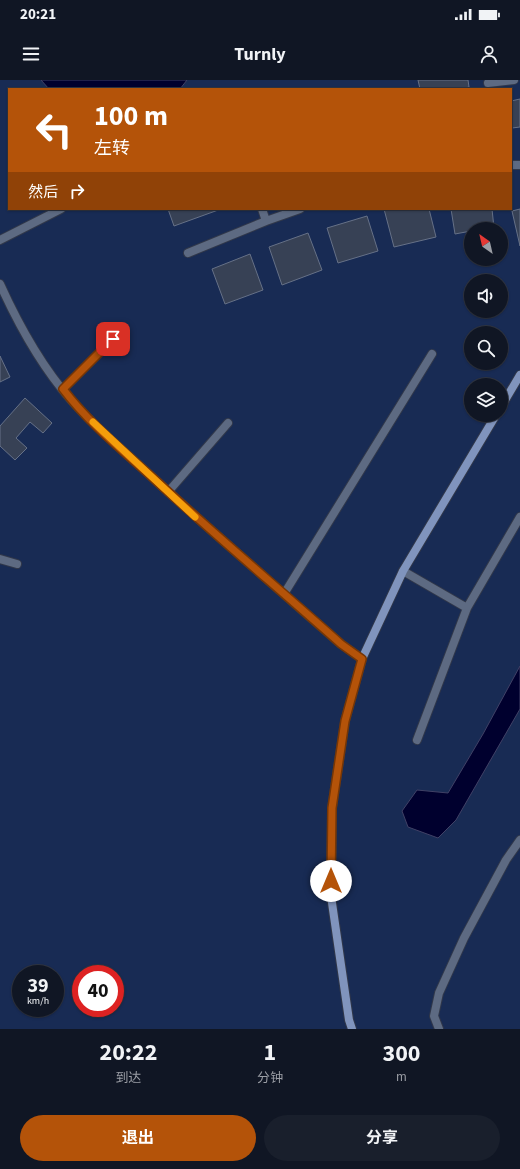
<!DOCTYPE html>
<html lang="zh">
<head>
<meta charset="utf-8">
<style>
	:root { --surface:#101624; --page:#191f2c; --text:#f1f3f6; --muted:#9c9fa6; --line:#303541; --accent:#b45309 }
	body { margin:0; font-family:"Source Sans 3","Noto Sans SC",sans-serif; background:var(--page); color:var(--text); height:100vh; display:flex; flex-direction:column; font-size:15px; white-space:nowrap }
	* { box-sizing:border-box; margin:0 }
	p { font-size:13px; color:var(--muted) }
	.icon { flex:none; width:22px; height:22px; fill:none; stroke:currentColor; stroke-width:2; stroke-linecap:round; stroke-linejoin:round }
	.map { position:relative; height:949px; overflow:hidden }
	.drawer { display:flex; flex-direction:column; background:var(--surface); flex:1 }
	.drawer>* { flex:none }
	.top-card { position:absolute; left:8px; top:8px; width:504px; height:122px; border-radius:0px; box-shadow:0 1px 3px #0004,0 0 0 1px var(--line); background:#b45309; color:#fff; overflow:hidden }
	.needle { width:26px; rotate:326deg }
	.buttons { position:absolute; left:464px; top:142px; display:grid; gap:8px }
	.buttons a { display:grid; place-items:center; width:44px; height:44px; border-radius:50%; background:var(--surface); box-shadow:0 1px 3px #0004,0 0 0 1px var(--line); font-size:20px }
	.speed { position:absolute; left:12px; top:885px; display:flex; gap:8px; font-size:20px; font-weight:700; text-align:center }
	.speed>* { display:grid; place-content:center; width:52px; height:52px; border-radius:50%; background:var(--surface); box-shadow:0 1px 3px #0004,0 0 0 1px var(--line); line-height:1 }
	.speed small { font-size:10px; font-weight:400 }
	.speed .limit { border:6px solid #d22; background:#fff; color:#111 }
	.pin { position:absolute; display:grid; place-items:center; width:34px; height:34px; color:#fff; margin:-17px; border-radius:8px; box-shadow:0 2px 6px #0006 }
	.me { position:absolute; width:44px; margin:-22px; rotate:0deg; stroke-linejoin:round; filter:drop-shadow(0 0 3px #0008) }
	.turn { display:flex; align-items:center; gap:14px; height:84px; padding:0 20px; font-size:18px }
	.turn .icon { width:52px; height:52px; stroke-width:2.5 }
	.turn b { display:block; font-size:28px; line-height:34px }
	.then { display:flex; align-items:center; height:38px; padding:0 20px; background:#0003; gap:8px; font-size:15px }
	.eta { display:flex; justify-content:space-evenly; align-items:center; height:68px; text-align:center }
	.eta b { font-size:24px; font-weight:700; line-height:28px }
	.cta { display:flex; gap:8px; margin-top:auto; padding:8px 20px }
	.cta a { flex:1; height:46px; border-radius:24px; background:var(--accent); color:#fff; font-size:16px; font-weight:700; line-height:46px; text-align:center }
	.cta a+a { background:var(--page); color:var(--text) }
	.status { display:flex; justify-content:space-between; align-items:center; height:28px; padding:0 20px; background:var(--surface); direction:ltr }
	.status svg { height:11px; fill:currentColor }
	header { display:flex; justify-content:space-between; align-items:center; height:52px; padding:0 20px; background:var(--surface); font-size:18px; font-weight:700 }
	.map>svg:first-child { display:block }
</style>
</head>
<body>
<div class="status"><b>20:21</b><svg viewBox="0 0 49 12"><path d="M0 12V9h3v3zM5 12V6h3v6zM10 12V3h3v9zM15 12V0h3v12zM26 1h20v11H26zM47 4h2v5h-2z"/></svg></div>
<header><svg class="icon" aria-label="menu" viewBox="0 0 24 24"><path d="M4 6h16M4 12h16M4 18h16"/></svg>Turnly<svg class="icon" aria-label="person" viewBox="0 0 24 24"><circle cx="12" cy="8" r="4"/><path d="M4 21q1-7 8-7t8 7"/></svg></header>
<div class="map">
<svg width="520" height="949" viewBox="0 0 520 949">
	<rect width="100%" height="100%" fill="#161e30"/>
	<path fill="#182b54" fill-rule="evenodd" d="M0,0h520v949h-520zM9,9h502v120h-502zM471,149h30v30h-30zM471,201h30v30h-30zM471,253h30v30h-30zM471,305h30v30h-30zM21,894h34v34h-34zM81,894h34v34h-34z"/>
	<path fill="#00002e" stroke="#404166" d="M41,0h146l-7,9h-131z
		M520,586v43l-64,111 -18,18 -30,-11 -6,-16 15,-21 31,3 35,-59z"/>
	<path fill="#374155" stroke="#667187" d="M418,0h50l1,7 -8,2h-41z
		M520,19v28l-8,1 -1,-27z
		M168,129h53l-47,17z
		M384,129h45l7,28 -42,10z
		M451,129h41l2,19 -23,1v2l-16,3z
		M520,129v37l-8,-35z
		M367,136l11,35 -40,12 -11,-35z
		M308,153l14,37 -40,15 -13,-38z
		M250,174l13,36 -38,14 -13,-35z
		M0,276l10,21 -10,5z
		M25,318l27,25 -9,10 -13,-11 -14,16 11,10 -12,12 -15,-14v-20z"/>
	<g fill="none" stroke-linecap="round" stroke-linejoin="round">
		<g stroke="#31384a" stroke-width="10">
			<path id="lane" d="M488,3l26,-3
				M511,85h9
				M262,129l4,12
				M0,160l61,-31
				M188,173l78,-32 34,-12
				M0,204c19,42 41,82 71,116 24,27 53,51 79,75 63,58 127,113 191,169l21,15
				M63,309l60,-60
				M168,412l60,-69
				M0,479l17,5
				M403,491l64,37
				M284,514l148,-240
				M417,660l50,-132 53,-91
				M439,949l-5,-13 5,-23 25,-55 42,-78 14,-20"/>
		</g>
		<g stroke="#31384a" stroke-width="10">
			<path id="secondary" d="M501,327l19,-32
				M352,949l-3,-9 -18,-124 1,-88 13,-87 17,-62 41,-88 93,-156"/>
		</g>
		<use href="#lane" stroke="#5d6a82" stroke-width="8"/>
		<use href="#secondary" stroke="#8094bd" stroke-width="8"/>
	</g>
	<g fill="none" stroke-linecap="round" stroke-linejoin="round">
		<g stroke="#753606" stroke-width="10">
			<path id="route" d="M113,259l-50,50c25,33 58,60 89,88 62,57 126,111 189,167l21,15 -17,62 -13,87 -1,73"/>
		</g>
		<use href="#route" stroke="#b45309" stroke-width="7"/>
		<path stroke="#f59e0b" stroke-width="7" d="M93,342l102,95"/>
	</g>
</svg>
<div class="buttons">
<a><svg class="needle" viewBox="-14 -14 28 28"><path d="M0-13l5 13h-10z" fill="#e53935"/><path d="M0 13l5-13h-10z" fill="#9c9fa6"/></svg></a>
<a><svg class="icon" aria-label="sound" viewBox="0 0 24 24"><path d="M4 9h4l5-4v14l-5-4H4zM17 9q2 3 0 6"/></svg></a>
<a><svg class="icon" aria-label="search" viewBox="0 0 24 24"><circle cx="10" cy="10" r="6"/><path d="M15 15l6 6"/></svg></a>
<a><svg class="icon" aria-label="layers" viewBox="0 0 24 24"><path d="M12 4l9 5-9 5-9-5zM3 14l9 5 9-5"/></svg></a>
</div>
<div class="speed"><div>39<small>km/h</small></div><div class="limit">40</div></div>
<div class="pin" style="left:113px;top:259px;background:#d93025"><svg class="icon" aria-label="arrive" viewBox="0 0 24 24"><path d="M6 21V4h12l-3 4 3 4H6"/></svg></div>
<svg class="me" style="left:331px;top:801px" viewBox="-20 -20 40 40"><circle r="19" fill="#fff"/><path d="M0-13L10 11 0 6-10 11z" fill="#b45309"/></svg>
<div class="top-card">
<div class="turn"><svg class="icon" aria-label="left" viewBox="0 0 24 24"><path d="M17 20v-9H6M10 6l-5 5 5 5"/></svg><div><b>100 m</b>左转</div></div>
<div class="then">然后<svg class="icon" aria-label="right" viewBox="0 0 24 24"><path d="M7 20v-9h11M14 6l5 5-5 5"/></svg></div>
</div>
</div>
<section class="drawer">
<div class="eta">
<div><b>20:22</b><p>到达</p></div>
<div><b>1</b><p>分钟</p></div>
<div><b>300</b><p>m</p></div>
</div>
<div class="cta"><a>退出</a><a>分享</a></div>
</section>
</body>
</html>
